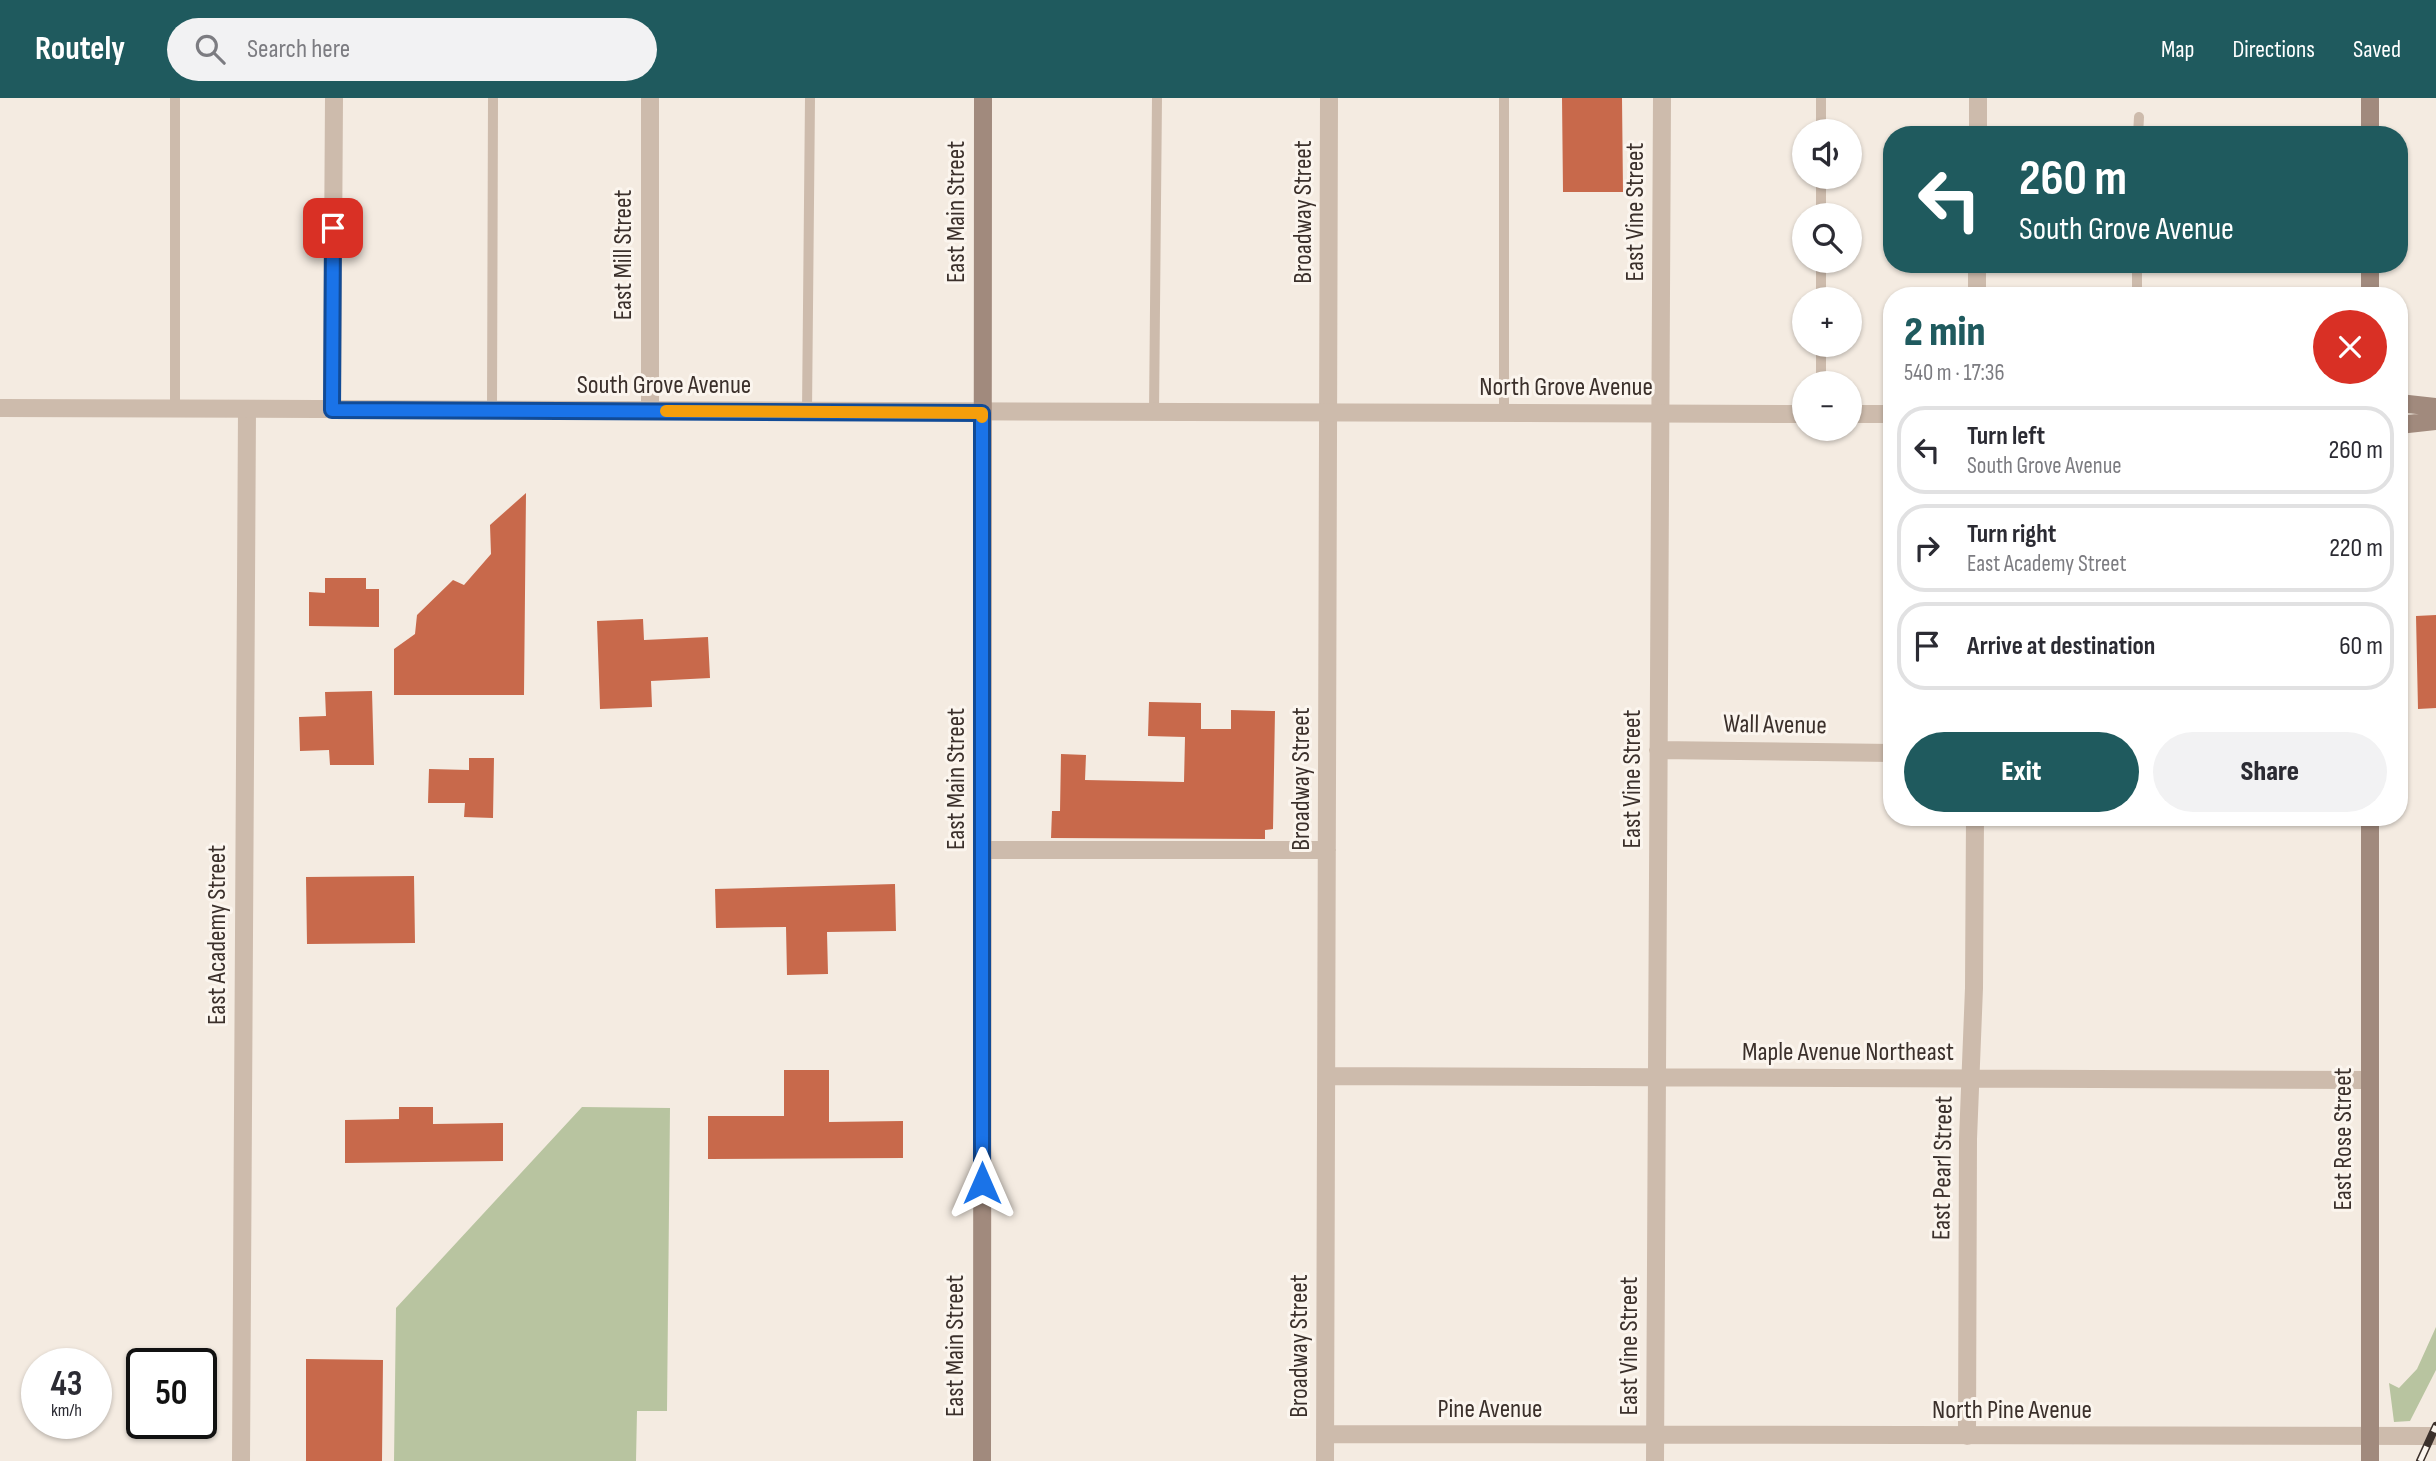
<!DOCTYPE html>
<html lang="en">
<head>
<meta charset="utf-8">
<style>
	:root { --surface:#fff; --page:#f2f2f3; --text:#2b2b33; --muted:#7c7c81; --line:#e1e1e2; --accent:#1f5a5e }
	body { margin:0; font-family:"Sofia Sans Condensed",sans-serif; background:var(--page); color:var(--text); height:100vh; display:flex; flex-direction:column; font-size:26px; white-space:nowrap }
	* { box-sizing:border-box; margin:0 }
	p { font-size:23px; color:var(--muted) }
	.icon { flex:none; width:38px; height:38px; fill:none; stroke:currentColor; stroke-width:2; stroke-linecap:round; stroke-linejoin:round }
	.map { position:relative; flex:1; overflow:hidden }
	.sheet { position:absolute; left:1883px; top:189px; width:525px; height:539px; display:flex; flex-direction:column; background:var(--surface); border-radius:28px; box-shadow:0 2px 5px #0004 }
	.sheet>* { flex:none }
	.hud { position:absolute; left:1883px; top:28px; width:525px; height:147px; border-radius:28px; box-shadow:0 2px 5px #0004; background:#1f5a5e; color:#fff; overflow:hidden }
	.fabs { position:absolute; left:1792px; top:21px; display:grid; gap:14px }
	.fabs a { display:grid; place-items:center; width:70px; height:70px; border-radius:50%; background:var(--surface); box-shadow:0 2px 5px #0004; font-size:35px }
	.speed { position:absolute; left:21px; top:1250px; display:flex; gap:14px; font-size:35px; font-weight:700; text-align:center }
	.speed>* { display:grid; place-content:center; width:91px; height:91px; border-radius:50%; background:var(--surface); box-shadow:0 2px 5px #0004; line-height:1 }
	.speed small { font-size:18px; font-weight:400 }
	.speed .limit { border:4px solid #111; border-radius:10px; background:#fff; color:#111 }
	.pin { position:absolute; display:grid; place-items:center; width:60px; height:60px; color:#fff; margin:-30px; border-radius:14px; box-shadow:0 4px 10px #0006 }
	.me { position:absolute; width:77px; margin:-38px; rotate:0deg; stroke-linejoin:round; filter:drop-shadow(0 0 5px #0008) }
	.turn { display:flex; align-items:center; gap:24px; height:147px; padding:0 21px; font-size:32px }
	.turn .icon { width:91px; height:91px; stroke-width:2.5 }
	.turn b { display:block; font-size:49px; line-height:60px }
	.round { display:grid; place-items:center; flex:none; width:74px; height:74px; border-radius:37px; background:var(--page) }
	.head { display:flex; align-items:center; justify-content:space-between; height:119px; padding:0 21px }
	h1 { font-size:42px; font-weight:800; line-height:52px; color:var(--accent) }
	.cta { display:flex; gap:14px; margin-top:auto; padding:14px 21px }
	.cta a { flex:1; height:80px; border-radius:42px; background:var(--accent); color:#fff; font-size:28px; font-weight:800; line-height:80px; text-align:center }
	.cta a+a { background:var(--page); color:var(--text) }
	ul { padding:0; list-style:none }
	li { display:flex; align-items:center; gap:21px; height:88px; margin:0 14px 10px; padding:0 7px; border:4px solid var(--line); border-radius:28px }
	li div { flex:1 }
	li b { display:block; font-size:26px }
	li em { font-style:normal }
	header { display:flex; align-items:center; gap:42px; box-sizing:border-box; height:98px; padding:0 35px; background:var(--accent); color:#fff }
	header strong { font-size:33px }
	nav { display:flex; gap:38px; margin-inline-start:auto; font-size:24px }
	.search { width:490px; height:63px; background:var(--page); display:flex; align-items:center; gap:18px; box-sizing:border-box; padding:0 24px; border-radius:38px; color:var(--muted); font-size:26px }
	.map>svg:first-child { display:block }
</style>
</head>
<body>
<header>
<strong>Routely</strong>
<div class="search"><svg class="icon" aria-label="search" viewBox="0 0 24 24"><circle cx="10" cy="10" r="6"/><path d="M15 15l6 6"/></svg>Search here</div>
<nav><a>Map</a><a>Directions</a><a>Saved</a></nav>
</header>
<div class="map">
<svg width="2436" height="1363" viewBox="0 0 2436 1363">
	<rect width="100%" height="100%" fill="#f4ebe1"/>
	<path fill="#b8c4a0" d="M582,1009l88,1 -3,303h-30l-1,50h-242l2,-153z
		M2436,1229v43l-26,51 -16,1 -5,-39 10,5 18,-19z"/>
	<path fill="#c8694b" d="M1562,0h60l1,94h-60z
		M526,395l-2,202h-130v-46l21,-15 2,-19 36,-35 11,5 27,-31 -1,-29z
		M325,480h41v11h13v38l-70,-1v-34l16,1z
		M2436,517v93l-18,1 -2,-93z
		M643,521l1,21 64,-3 2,41 -59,3 1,26 -52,2 -3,-88z
		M372,593l2,74h-44l-1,-15 -29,1 -1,-34 27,-1 -1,-24z
		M1149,604l52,1v26h30v-19l44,1 -2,118 -8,1v9l-214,-1 1,-27h8l1,-57 25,1 -1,25 99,2 1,-45 -37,-1z
		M469,660h25l-1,60 -29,-1 1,-14h-37l1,-34 40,1z
		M414,778l1,67 -108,1 -1,-67z
		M895,786l1,47 -69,1 1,42 -41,1 -1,-48 -70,1 -1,-39z
		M784,972h45v52l74,-1v37l-195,1v-43h76z
		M399,1009h34v17l70,-1v38l-158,2v-43l54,-1z
		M306,1261l77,1 -1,101h-76z"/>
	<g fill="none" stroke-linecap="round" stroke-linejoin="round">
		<path stroke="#cdbbac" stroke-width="10" d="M175,0v311
			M1821,0v33
			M2138,37l1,-18
			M1821,79v38
			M1821,163v38
			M2137,198v-32
			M1821,247v38
			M492,312l1,-312
			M807,314l3,-314
			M1154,315l3,-315
			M1504,316v-316"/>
		<path stroke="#cdbbac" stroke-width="18" d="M1978,37v-37
			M1977,198v-32
			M332,312l2,-312
			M650,313v-313
			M1658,652l234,3
			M982,752h345
			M1327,978l1042,4
			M1325,1336l1111,2
			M1967,1338l1,-297 6,-151 1,-171
			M241,1363l6,-1052
			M1325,1363l4,-1363
			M1655,1363l7,-1363"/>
		<path stroke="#cdbbac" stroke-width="18" d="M0,310l1804,6
			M1850,316h42"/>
		<path stroke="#a18a7d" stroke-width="18" d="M2370,0v37
			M2370,166v32
			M2399,305l37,4
			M2399,327l37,-4
			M2370,719v644
			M982,1363l1,-1363"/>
		<g stroke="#3b302b" stroke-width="8">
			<path id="rail" d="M2420,1363l16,-35"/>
		</g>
		<use href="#rail" stroke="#fbf5ee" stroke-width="5" stroke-dasharray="16" stroke-linecap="butt"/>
	</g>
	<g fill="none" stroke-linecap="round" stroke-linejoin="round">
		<g stroke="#114b97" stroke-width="18">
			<path id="route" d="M333,130l-1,182 650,3v770"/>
		</g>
		<use href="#route" stroke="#1a73e8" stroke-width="12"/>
		<path stroke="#f59e0b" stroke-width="12" d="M666,313l316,2v4"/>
	</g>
	<g text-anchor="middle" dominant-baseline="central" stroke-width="6" stroke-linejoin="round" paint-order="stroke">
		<g font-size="26" fill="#3b302b" stroke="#fbf5ee">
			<text transform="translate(956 114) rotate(-90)">East Main Street</text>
			<text transform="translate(1303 114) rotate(-90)">Broadway Street</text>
			<text transform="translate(1635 114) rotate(-90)">East Vine Street</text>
			<text transform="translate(623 157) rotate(-90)">East Mill Street</text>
			<text x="664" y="287">South Grove Avenue</text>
			<text x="1566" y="289">North Grove Avenue</text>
			<text transform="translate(1775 627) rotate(1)">Wall Avenue</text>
			<text transform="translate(956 681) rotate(-90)">East Main Street</text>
			<text transform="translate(1301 681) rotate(-90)">Broadway Street</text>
			<text transform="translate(1632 681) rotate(-90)">East Vine Street</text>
			<text transform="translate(217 837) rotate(-90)">East Academy Street</text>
			<text x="1848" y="954">Maple Avenue Northeast</text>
			<text transform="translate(2343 1041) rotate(-90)">East Rose Street</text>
			<text transform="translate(1943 1070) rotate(-89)">East Pearl Street</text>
			<text transform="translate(955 1248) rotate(-90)">East Main Street</text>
			<text transform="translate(1299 1248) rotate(-90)">Broadway Street</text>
			<text transform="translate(1629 1248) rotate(-90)">East Vine Street</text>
			<text x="1490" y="1311">Pine Avenue</text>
			<text x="2012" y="1312">North Pine Avenue</text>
		</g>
	</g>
</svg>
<div class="fabs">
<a><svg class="icon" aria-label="sound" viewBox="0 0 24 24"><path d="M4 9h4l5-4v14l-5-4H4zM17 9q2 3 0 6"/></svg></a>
<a><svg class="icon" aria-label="search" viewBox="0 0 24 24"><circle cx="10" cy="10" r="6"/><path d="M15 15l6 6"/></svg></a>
<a>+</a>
<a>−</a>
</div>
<div class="speed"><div>43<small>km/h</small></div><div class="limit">50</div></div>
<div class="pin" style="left:333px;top:130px;background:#d93025"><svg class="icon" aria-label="arrive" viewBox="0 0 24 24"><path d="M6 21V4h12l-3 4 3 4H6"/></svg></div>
<svg class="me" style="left:982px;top:1085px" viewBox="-20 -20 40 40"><path d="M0-17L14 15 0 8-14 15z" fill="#1a73e8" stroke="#fff" stroke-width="4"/></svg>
<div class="hud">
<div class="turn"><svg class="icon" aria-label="left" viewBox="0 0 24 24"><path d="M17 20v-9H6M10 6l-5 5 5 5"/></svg><div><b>260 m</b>South Grove Avenue</div></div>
</div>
<section class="sheet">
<div class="head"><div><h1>2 min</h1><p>540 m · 17:36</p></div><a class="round" style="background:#d93025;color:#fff"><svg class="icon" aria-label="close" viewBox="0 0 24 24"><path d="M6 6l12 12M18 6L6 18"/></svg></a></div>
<ul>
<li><svg class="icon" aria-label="left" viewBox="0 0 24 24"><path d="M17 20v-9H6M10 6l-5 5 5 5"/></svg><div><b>Turn left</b><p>South Grove Avenue</p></div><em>260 m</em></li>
<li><svg class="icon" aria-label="right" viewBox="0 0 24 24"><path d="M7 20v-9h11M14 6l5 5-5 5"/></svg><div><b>Turn right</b><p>East Academy Street</p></div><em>220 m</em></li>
<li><svg class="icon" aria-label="arrive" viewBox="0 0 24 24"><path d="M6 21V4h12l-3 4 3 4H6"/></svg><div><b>Arrive at destination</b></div><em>60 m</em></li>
</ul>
<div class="cta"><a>Exit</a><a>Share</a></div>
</section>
</div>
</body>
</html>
